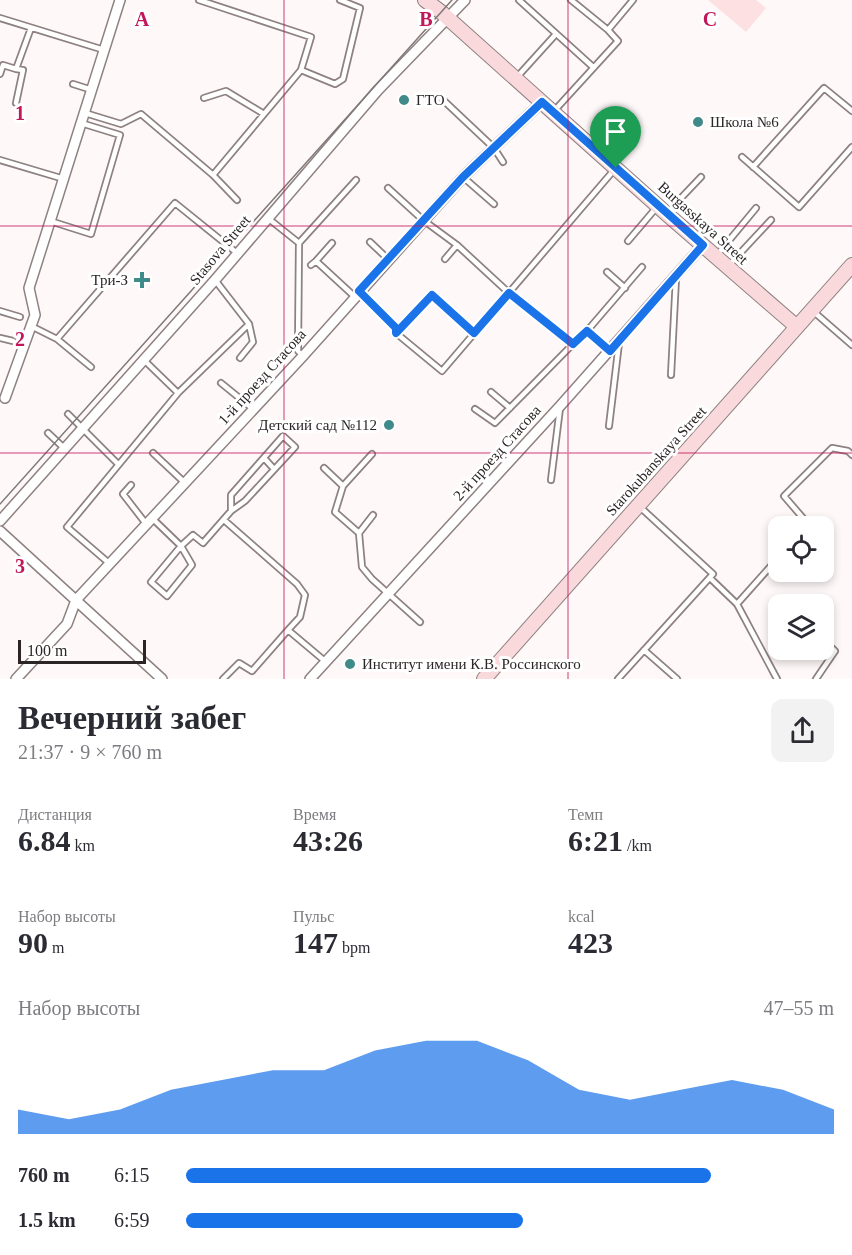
<!DOCTYPE html>
<html lang="ru">
<head>
<meta charset="utf-8">
<style>
  :root { --surface:#fff; --page:#f2f2f3; --text:#2b2b33; --muted:#7c7c81; --accent:#1a73e8 }
  body { margin:0; font-family:"Times New Roman",serif; background:var(--page); color:var(--text); height:100vh; display:flex; flex-direction:column; font-size:22px; white-space:nowrap }
  * { box-sizing:border-box; margin:0 }
  p { font-size:20px; color:var(--muted) }
  .icon { flex:none; width:33px; height:33px; fill:none; stroke:currentColor; stroke-width:2; stroke-linecap:round; stroke-linejoin:round }
  .map { position:relative; height:679px; overflow:hidden }
  .panel { display:flex; flex-direction:column; background:var(--surface); flex:1 }
  .panel>* { flex:none }
  .tools { position:absolute; left:768px; top:516px; display:grid; gap:12px }
  .tools a { display:grid; place-items:center; width:66px; height:66px; border-radius:12px; background:var(--surface); box-shadow:0 3px 9px #0003; font-size:30px }
  .scale { position:absolute; left:18px; bottom:15px; width:128px; box-sizing:border-box; padding-left:6px; border:3px solid #2b2525; border-top:0; font-size:16px; line-height:21px; white-space:nowrap; color:#2b2525; -webkit-text-stroke:4px #fff; paint-order:stroke }
  .pin { position:absolute; display:grid; place-items:center; width:51px; height:51px; color:#fff; margin:-62px -26px; border-radius:50% 50% 50% 0; rotate:-45deg; box-shadow:0 0 6px #0007 }
  .pin .icon { rotate:45deg }
  .round { display:grid; place-items:center; flex:none; width:63px; height:63px; border-radius:12px; background:var(--page) }
  .overview { display:flex; align-items:center; justify-content:space-between; height:102px; padding:0 18px }
  h1 { font-size:33px; font-weight:700; line-height:45px }
  .figures { display:grid; grid-template-columns:repeat(3,1fr); gap:9px; height:102px; padding:6px 18px }
  .figures div { display:grid; align-content:center }
  .figures b { font-size:30px; font-weight:700 }
  .figures small { font-size:16px; font-weight:400 }
  .figures p { font-size:16px }
  .chart { height:168px; padding:12px 18px }
  .chart p { display:flex; justify-content:space-between }
  .chart svg { width:100%; height:108px; margin-top:6px; fill:var(--accent); opacity:.7 }
  ul { padding:0 18px; list-style:none; font-size:20px }
  li { display:grid; grid-template-columns:96px 72px 1fr; align-items:center; height:45px }
  li i { height:15px; border-radius:8px; background:var(--accent) }
  .map>svg:first-child { display:block }
  .green { fill:#fde1e2 }
  .lines { fill:none; stroke-linecap:round; stroke-linejoin:round }
  .lane-casing { stroke:#8e8181; stroke-width:8 }
  .street-casing { stroke:#8e8181; stroke-width:12 }
  .secondary-casing { stroke:#8e8181; stroke-width:16 }
  .lane { stroke:#fff; stroke-width:4.5 }
  .street { stroke:#fff; stroke-width:9 }
  .secondary { stroke:#f9d9db; stroke-width:14 }
  .tram { stroke:#7e7878; stroke-width:1.5 }
  .route-casing { stroke:#fff; stroke-width:12 }
  .route { stroke:#1a73e8; stroke-width:8 }
  .grid { fill:none; stroke:#c2185b; stroke-width:1.5; stroke-opacity:0.55 }
  .poi-dot { fill:#418a8a; stroke:#fff; stroke-width:2 }
  .labels { text-anchor:middle; dominant-baseline:central; stroke-width:6; stroke-linejoin:round; paint-order:stroke }
  .poi-label { font-size:15px; fill:#2b2525; stroke:#fff; text-anchor:start }
  .street-label { font-size:15px; fill:#2b2525; stroke:#fff }
  .grid-label { font-size:20px; text-anchor:middle; font-weight:bold; fill:#c2185b; stroke:#fff; stroke-width:6; stroke-linejoin:round; paint-order:stroke }
</style>
</head>
<body>
<div class="map">
<svg width="852" height="679" viewBox="0 0 852 679">
  <rect width="100%" height="100%" fill="#fef8f8"/>
  <path class="green" d="M 708,0 L 756,0 L 766,8 L 746,32 Z"/>
  <g class="lines">
    <g class="lane-casing">
      <path id="lane" d="M 199,0 L 311,37 L 301,70
        M 519,0 L 593,67
        M 0,18 L 104,50
        M 608,30 L 633,0
        M 0,74 L 3,65 L 16,69
        M 518,76 L 556,34
        M 73,84 L 92,90
        M 204,98 L 226,91 L 264,114
        M 441,98 L 494,148 L 503,162
        M 16,103 L 23,70 L 16,69 L 31,28
        M 555,110 L 618,41 L 608,30 L 571,0
        M 85,113 L 121,124 L 141,114 L 213,175 L 301,70 L 335,84 L 343,79 L 360,8 L 340,0
        M 742,157 L 799,207 L 852,147
        M 0,160 L 64,179
        M 753,167 L 824,88 L 852,111
        M 213,175 L 237,200
        M 463,177 L 494,204
        M 388,188 L 423,220 L 457,245 L 509,293 L 573,344 L 587,331
        M 670,214 L 681,198 L 701,177
        M 269,219 L 299,243 L 298,351 L 303,356
        M 50,221 L 91,234 L 120,135 L 81,123
        M 628,241 L 656,208
        M 370,242 L 388,259
        M 299,243 L 356,180
        M 717,255 L 756,208
        M 445,259 L 457,245
        M 316,261 L 332,243
        M 311,265 L 316,261 L 354,296
        M 729,265 L 771,220
        M 607,272 L 625,288
        M 361,293 L 396,328 L 396,333 L 442,371 L 614,170
        M 0,311 L 20,317
        M 814,312 L 852,345
        M 31,326 L 57,339 L 175,203 L 237,253
        M 396,333 L 432,295 L 474,333
        M 0,338 L 13,341
        M 57,339 L 91,367
        M 610,351 L 587,331 L 642,267
        M 240,358 L 253,342 L 249,324
        M 144,360 L 178,393 L 249,324 L 215,280
        M 671,375 L 676,278
        M 221,383 L 253,409
        M 491,392 L 510,408
        M 475,409 L 495,423 L 573,344
        M 68,414 L 118,464
        M 609,426 L 619,343
        M 48,433 L 65,449
        M 153,453 L 185,483
        M 372,454 L 343,486 L 335,512 L 359,533 L 362,567 L 372,579 L 420,622
        M 264,458 L 274,469
        M 324,468 L 343,486
        M 551,480 L 560,408
        M 131,485 L 123,494 L 147,525
        M 153,519 L 181,546 L 151,582 L 167,596 L 192,565 L 181,546 L 193,535 L 203,543 L 231,511 L 245,501 L 295,447 L 283,436 L 231,495 L 231,511
        M 224,520 L 297,584 L 305,595 L 300,617 L 288,630 L 326,662
        M 807,526 L 809,525 L 784,496 L 832,448 L 848,451 L 852,455
        M 359,533 L 373,515
        M 110,564 L 67,527 L 178,393
        M 710,578 L 737,604 L 777,679
        M 737,604 L 778,558
        M 820,604 L 824,600
        M 644,650 L 677,679
        M 223,679 L 239,663 L 252,671 L 288,630
        M 618,679 L 713,574 L 640,507
        M 816,679 L 835,651 L 824,640"/>
    </g>
    <g class="street-casing">
      <path id="street" d="M 5,398 L 35,315 L 29,288 L 120,0
        M 0,521 L 215,280 L 378,90 L 465,0
        M 0,531 L 162,679
        M 16,679 L 67,624 L 76,600 L 303,356 L 463,177 L 542,102
        M 310,679 L 561,405 L 703,245"/>
    </g>
    <g class="secondary-casing">
      <path id="secondary" d="M 425,0 L 441,12 L 669,216 L 797,327
        M 484,679 L 852,265"/>
    </g>
    <use href="#lane" class="lane"/>
    <use href="#street" class="street"/>
    <use href="#secondary" class="secondary"/>
    <path class="tram" d="M 0,504 L 452,0"/>
  </g>
  <g class="lines">
    <g class="route-casing">
      <path id="route" d="M 542,102 L 703,245 L 610,351 L 587,331 L 573,344 L 509,293 L 474,333 L 432,295 L 396,333 L 396,328 L 359,291 L 463,177 Z"/>
    </g>
    <use href="#route" class="route"/>
  </g>
  <path class="grid" d="M 284,0 L 284,679M 568,0 L 568,679M 0,226 L 852,226M 0,453 L 852,453"/>
  <g class="poi-dot">
    <circle cx="404" cy="100" r="6"/>
    <circle cx="698" cy="122" r="6"/>
    <path d="M139 271h6v6h6v6h-6v6h-6v-6h-6v-6h6z"/>
    <circle cx="389" cy="425" r="6"/>
    <circle cx="350" cy="664" r="6"/>
  </g>
  <g class="labels">
    <g class="poi-label">
      <text x="416" y="100">ГТО</text>
      <text x="710" y="122">Школа №6</text>
      <text x="128" y="280" text-anchor="end">Три-З</text>
      <text x="377" y="425" text-anchor="end">Детский сад №112</text>
      <text x="362" y="664">Институт имени К.В. Россинского</text>
    </g>
    <g class="street-label">
      <text transform="translate(703 223) rotate(42)">Burgasskaya Street</text>
      <text transform="translate(220 250) rotate(-50)">Stasova Street</text>
      <text transform="translate(262 377) rotate(-48)">1-й проезд Стасова</text>
      <text transform="translate(497 453) rotate(-48)">2-й проезд Стасова</text>
      <text transform="translate(656 461) rotate(-48)">Starokubanskaya Street</text>
    </g>
  </g>
  <g class="grid-label">
    <text x="142" y="26">A</text>
    <text x="426" y="26">B</text>
    <text x="710" y="26">C</text>
    <text x="20" y="120">1</text>
    <text x="20" y="346">2</text>
    <text x="20" y="573">3</text>
  </g>
</svg>
<div class="tools">
<a><svg class="icon" aria-label="locate" viewBox="0 0 24 24"><circle cx="12" cy="12" r="6"/><path d="M12 2v4M12 18v4M2 12h4M18 12h4"/></svg></a>
<a><svg class="icon" aria-label="layers" viewBox="0 0 24 24"><path d="M12 4l9 5-9 5-9-5zM3 14l9 5 9-5"/></svg></a>
</div>
<div class="scale">100 m</div>
<div class="pin" style="left:616px;top:168px;background:#1e9e55"><svg class="icon" aria-label="arrive" viewBox="0 0 24 24"><path d="M6 21V4h12l-3 4 3 4H6"/></svg></div>
</div>
<section class="panel">
<div class="overview"><div><h1>Вечерний забег</h1><p>21:37 · 9 × 760 m</p></div><a class="round"><svg class="icon" aria-label="share" viewBox="0 0 24 24"><path d="M12 15V3M7 8l5-5 5 5M5 13v7h14v-7"/></svg></a></div>
<div class="figures">
<div><p>Дистанция</p><b>6.84<small> km</small></b></div>
<div><p>Время</p><b>43:26</b></div>
<div><p>Темп</p><b>6:21<small> /km</small></b></div>
</div>
<div class="figures">
<div><p>Набор высоты</p><b>90<small> m</small></b></div>
<div><p>Пульс</p><b>147<small> bpm</small></b></div>
<div><p>kcal</p><b>423</b></div>
</div>
<div class="chart"><p><span>Набор высоты</span>47–55 m</p>
<svg viewBox="0 0 160 44" preserveAspectRatio="none"><path d="M0 44V34L10 38L20 34L30 26L40 22L50 18L60 18L70 10L80 6L90 6L100 14L110 26L120 30L130 26L140 22L150 26L160 34V44z"/></svg>
</div>
<ul>
<li><b>760 m</b>6:15<i style="width:81%"></i></li>
<li><b>1.5 km</b>6:59<i style="width:52%"></i></li>
</ul>
</section>
</body>
</html>
